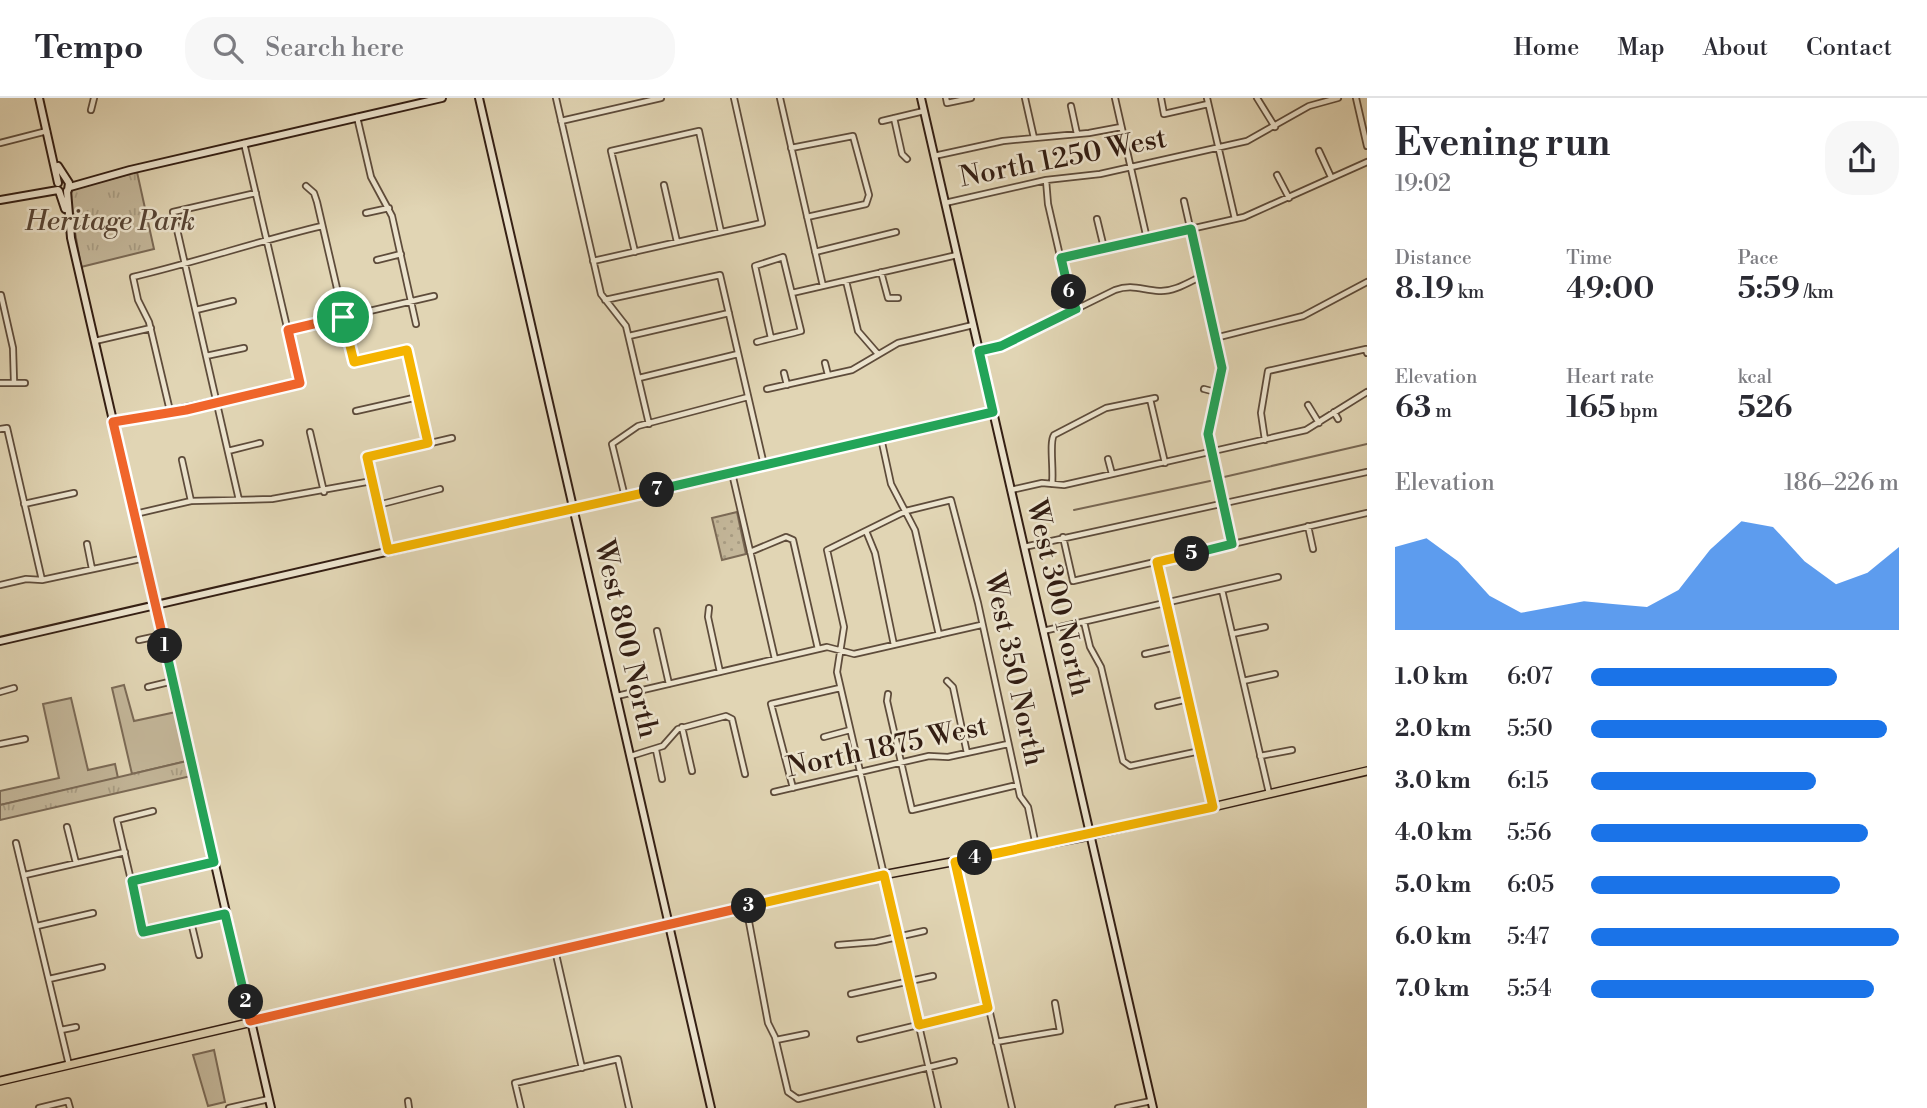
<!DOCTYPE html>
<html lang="en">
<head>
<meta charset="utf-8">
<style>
  :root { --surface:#fff; --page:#f7f7f7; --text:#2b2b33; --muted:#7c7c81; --line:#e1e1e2; --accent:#1a73e8 }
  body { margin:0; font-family:"Libre Bodoni",serif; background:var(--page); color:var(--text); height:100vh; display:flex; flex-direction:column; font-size:26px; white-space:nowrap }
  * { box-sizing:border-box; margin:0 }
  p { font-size:23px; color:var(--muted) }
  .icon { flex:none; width:38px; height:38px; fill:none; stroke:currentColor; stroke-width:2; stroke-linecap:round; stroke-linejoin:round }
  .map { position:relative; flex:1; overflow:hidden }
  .side { display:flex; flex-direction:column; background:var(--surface); width:560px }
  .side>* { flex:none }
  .pin { position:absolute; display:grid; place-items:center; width:60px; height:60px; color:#fff; margin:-30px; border:4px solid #fff; border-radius:50%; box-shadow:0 2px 7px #0007 }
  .km { position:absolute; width:35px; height:35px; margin:-18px; border-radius:50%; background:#222; color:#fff; font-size:19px; line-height:35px; text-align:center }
  .round { display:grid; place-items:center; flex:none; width:74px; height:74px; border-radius:28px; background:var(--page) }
  .headline { display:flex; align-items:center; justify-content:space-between; height:119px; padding:0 28px }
  h1 { font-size:38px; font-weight:600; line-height:52px }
  .stats { display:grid; grid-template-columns:repeat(3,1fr); gap:10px; height:119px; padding:7px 28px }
  .stats div { display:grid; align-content:center }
  .stats b { font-size:30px; font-weight:600 }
  .stats small { font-size:19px; font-weight:400 }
  .stats p { font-size:19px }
  .chart { height:196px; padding:14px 28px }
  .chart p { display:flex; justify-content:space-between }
  .chart svg { width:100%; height:126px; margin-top:7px; fill:var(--accent); opacity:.7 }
  ul { padding:0 28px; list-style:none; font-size:23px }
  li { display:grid; grid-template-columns:112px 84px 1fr; align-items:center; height:52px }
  li i { height:18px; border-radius:9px; background:var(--accent) }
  header { display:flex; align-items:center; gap:42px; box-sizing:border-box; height:98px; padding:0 35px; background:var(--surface); border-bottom:2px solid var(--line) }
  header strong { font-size:33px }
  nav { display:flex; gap:38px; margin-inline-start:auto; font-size:24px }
  .search { width:490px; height:63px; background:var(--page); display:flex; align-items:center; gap:18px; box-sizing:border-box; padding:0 24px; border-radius:28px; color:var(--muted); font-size:26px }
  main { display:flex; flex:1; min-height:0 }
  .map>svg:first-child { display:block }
  .grass { fill:#c3b699; stroke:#7b6a56; stroke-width:2 }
  .park { fill:url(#park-tufts); stroke:#7b6a56; stroke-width:2 }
  .garden { fill:url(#garden-dots); stroke:#7b6a56; stroke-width:2 }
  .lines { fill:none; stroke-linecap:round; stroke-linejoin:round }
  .stream { stroke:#786753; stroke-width:2 }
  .street-casing { stroke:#5e4c3b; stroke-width:8 }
  .secondary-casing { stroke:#331e13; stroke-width:10 }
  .primary-casing { stroke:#331e13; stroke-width:10 }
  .street { stroke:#ece4ce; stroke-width:4.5 }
  .secondary { stroke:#ece4ce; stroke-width:6 }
  .primary { stroke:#e1d5b4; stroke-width:7 }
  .split-1-casing { stroke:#fff; stroke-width:14 }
  .split-2-casing { stroke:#fff; stroke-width:14 }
  .split-3-casing { stroke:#fff; stroke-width:14 }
  .split-4-casing { stroke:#fff; stroke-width:14 }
  .split-5-casing { stroke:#fff; stroke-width:14 }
  .split-6-casing { stroke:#fff; stroke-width:14 }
  .split-7-casing { stroke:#fff; stroke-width:14 }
  .split-8-casing { stroke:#fff; stroke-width:14 }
  .split-1 { stroke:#f0652b; stroke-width:9 }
  .split-2 { stroke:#22a559; stroke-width:9 }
  .split-3 { stroke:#f0652b; stroke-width:9 }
  .split-4 { stroke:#f5b400; stroke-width:9 }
  .split-5 { stroke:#f5b400; stroke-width:9 }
  .split-6 { stroke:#22a559; stroke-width:9 }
  .split-7 { stroke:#22a559; stroke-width:9 }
  .split-8 { stroke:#f5b400; stroke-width:9 }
  .labels { text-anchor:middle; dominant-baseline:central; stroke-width:5; stroke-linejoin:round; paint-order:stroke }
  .street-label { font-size:28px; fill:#331e13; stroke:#ece4ce }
  .park-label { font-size:28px; font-style:italic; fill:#574434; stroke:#ece4ce }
</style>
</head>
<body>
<header>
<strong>Tempo</strong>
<div class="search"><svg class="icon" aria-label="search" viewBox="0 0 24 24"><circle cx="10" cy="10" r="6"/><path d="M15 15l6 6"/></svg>Search here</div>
<nav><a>Home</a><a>Map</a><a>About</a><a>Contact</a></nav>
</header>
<main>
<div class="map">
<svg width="1367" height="1010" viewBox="0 0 1367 1010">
  <defs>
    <pattern id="park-tufts" width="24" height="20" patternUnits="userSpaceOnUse" patternTransform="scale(1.75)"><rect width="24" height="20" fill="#c3b699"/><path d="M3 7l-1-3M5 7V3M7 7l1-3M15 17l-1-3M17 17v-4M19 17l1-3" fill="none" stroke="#a89c83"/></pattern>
    <pattern id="garden-dots" width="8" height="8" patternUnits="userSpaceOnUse" patternTransform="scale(1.75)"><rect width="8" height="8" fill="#c3b699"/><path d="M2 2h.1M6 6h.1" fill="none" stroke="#a89c83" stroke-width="1.8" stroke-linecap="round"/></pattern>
  </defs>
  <rect width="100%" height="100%" fill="#e1d5b4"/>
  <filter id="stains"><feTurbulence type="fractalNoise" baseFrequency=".00286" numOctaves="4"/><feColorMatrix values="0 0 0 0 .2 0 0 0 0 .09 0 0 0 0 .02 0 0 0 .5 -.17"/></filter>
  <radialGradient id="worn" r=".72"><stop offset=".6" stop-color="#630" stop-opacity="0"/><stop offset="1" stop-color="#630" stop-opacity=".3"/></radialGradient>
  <path class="grass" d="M 124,587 L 134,623 L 176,614 L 187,663 L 132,676 L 112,590 Z
    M 71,600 L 88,672 L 115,666 L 118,680 L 0,707 L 0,693 L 59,680 L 43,606 Z
    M 214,952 L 225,1004 L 208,1008 L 193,957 Z"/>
  <path class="park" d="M 137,74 L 154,151 L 81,169 L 69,99 L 73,91 Z
    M 187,663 L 191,678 L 0,722 L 0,707 Z"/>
  <path class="garden" d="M 737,414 L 746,456 L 722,462 L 712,420 Z"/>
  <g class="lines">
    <path class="stream" d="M 1224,379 L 1367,346
      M 1074,412 L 1210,383"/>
    <g class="street-casing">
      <path id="street" d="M 556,0 L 601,196 L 626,228 L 649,326
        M 780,0 L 823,188
        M 946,0 L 947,5 L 971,0
        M 1025,0 L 1034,40
        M 1115,0 L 1147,141
        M 1161,0 L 1164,16 L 1208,6
        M 1207,0 L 1235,121
        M 1257,0 L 1275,29
        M 1356,0 L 1367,48
        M 1071,8 L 1077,36
        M 91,12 L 94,0
        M 357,19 L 371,79 L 392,118 L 416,226
        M 894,20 L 902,56 L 907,61
        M 561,23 L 661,0
        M 882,23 L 924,13
        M 0,45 L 47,33
        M 791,50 L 853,38 L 869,97 L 866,106 L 807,119
        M 1319,53 L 1331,79
        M 934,58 L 1003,43 L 1089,35 L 1121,29
        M 1277,77 L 1289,100
        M 1046,82 L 1048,106 L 1069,197 L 1076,210
        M 664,87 L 677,144
        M 306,88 L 314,95 L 317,104 L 354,264 L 407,252 L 428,345
        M 1184,103 L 1222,270 L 1208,336 L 1232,446
        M 945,105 L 1046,82 L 1100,76 L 1247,43 L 1309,8 L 1338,0
        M 366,115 L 389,110
        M 1097,121 L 1104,150
        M 635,154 L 611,53 L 699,33 L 721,134
        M 815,154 L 896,134
        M 1061,160 L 1244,119 L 1367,64
        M 377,162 L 401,156
        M 593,163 L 762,125 L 734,0
        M 881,174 L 888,200 L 898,200
        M 846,183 L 858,233 L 878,256
        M 792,195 L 957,157
        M 1,197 L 13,250 L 14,284
        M 605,202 L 720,177 L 764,367
        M 196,212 L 233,203
        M 288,232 L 434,198
        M 629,238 L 729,215
        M 1215,240 L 1303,218 L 1367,184
        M 95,243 L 151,230
        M 757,244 C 771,240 786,237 801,233 L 783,159 L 755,168 L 771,240
        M 979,253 L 1001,248 L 1115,192 C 1132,186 1142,192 1159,193 C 1174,194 1189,184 1202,178
        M 206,258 L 244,250
        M 825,265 L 828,277
        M 784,275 L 787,287
        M 639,280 L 738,256
        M 0,285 L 25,285
        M 767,291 L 852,272 L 898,245 L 973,227
        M 1204,291 L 1219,295
        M 1150,301 L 1165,365
        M 1308,307 L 1319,325
        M 170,313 L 149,224 L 138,202 L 133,179 C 197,164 258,143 322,128
        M 356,313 L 418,299
        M 1334,314 L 1338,321
        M 114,324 L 300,285 L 244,45
        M 0,331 L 7,330 L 42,482
        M 310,334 L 324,394
        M 881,340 L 891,386 L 915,432 L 939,537
        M 1265,342 L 1261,315 L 1268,273 L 1366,251 L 1367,255
        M 228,353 L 260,345
        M 1108,361 L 1112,376
        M 182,362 L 191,403
        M 732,375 L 775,561
        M 1052,386 C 1054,373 1049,344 1054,337 L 1106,310 L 1155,300
        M 1011,392 L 1042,385 L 1064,387 L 1306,332 L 1367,294
        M 625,399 L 612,346 L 638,328 L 748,299
        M 239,402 L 173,114 L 256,95
        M 24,406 L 74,395
        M 378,407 L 440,391
        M 135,416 L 191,403 L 272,401 L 372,383
        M 1308,428 L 1313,451
        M 866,433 L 875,455 L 894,547
        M 1063,439 L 1073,483 L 1367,415
        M 87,446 L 92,471
        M 1024,449 L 1367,374
        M 388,452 L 367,360 L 452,340
        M 750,454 L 786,439 L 793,442 L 818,551
        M 1157,464 L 1213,709
        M 0,487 L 26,481 L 42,482 L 145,460
        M 1222,492 L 1269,695
        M 709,510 L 708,519 L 720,574
        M 1084,524 L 1090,549 L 1101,569 L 1123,663 L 1130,668 L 1200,653
        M 657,533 L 669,586
        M 1043,533 L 1278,479
        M 1232,536 L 1265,529
        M 139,542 L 162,537
        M 1145,556 L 1176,549
        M 947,583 L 953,589 L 967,655
        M 1243,583 L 1275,576
        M 148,589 L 173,583
        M 0,594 L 14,590
        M 888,596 L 887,603 L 912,712 L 1017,687
        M 617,598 L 827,549 L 854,556 L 981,527
        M 1158,608 L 1188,601
        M 682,629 L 692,673
        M 824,639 L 850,632
        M 0,646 L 25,641
        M 656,652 L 662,681
        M 631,658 L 663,648 L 678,631 L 726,618 L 732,621 L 745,676
        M 1260,658 L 1292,652
        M 793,690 L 771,606 L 840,590
        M 774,694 L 929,658 L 948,659 L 1008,646
        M 153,713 L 117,722 L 143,834 L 225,816
        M 67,729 L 76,765
        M 16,745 L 69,967
        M 955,764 L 1012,1010
        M 25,777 L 125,754
        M 132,783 L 214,764
        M 746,808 L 768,925 L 775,939 L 788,994 L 798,1001 L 954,963
        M 191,824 L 199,857
        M 37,828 L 93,815
        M 838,847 L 875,844 L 924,833
        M 555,852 L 582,970
        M 49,881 L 102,869
        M 851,896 L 933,878
        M 61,932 L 76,929
        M 860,941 L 988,910
        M 776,942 L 806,936
        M 996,944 L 1060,933 L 1055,905
        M 408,1003 L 409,1010
        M 39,1010 L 68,1003 L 70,1010
        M 229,1010 L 269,1001
        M 521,1010 L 515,985 L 618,961 L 629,1010
        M 938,1010 L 837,574 L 844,529 L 827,452 L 906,413 L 951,402 L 978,505 L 1020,698 L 1028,709 L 1036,748
        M 1118,1010 L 1151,1003"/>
    </g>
    <g class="secondary-casing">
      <path id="secondary" d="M 39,0 L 58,85
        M 479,0 L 711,1010
        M 921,0 L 1153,1010
        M 58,68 L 69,85 L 68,92
        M 70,89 L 130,72 L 442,0
        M 59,93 L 65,111
        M 67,93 L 71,140 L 271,1010
        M 0,102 L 58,92
        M 0,543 L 993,314"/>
    </g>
    <g class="primary-casing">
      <path id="primary" d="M 0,983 L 872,779 L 1084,739 L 1367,673"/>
    </g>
    <use href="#street" class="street"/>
    <use href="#secondary" class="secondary"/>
    <use href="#primary" class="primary"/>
  </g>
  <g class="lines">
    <g class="split-1-casing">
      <path id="split-1" d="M 165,548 L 113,324 L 186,312 L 300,285 L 288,232 L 343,219"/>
    </g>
    <g class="split-2-casing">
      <path id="split-2" d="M 165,548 L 214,764 L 132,783 L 142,831 L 143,834 L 225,816 L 246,904"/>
    </g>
    <g class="split-3-casing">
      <path id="split-3" d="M 246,904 L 250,923 L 749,808"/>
    </g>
    <g class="split-4-casing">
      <path id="split-4" d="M 749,808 L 884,777 L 919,927 L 988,910 L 955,764 L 975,760"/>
    </g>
    <g class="split-5-casing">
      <path id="split-5" d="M 975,760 L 1213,709 L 1157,464 L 1192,456"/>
    </g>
    <g class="split-6-casing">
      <path id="split-6" d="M 1069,194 L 1061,160 L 1191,131 L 1222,270 L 1208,336 L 1232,446 L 1192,456"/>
    </g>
    <g class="split-7-casing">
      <path id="split-7" d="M 657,392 L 993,314 L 979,253 L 1001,248 L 1076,211 L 1069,194"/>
    </g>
    <g class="split-8-casing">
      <path id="split-8" d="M 343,219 L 354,264 L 407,252 L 428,345 L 367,359 L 388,452 L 657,392"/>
    </g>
    <use href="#split-1" class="split-1"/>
    <use href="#split-2" class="split-2"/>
    <use href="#split-3" class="split-3"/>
    <use href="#split-4" class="split-4"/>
    <use href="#split-5" class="split-5"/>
    <use href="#split-6" class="split-6"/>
    <use href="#split-7" class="split-7"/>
    <use href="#split-8" class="split-8"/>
  </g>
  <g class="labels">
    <g class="street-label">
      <text transform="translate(1063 60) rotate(-11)">North 1250 West</text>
      <text transform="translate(1058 500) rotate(77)">West 300 North</text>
      <text transform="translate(626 541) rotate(77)">West 800 North</text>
      <text transform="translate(1014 571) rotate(78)">West 350 North</text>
      <text transform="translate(887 649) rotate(-12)">North 1875 West</text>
    </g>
    <g class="park-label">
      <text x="110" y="123">Heritage Park</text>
    </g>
  </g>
  <rect width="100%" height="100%" filter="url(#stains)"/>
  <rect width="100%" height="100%" fill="url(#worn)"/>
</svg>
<div class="pin" style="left:343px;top:219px;background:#1e9e55"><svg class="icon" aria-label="arrive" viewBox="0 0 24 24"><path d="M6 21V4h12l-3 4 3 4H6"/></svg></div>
<b class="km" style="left:165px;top:548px">1</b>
<b class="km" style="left:246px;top:904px">2</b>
<b class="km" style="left:749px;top:808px">3</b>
<b class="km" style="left:975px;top:760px">4</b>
<b class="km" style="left:1192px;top:456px">5</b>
<b class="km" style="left:1069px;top:194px">6</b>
<b class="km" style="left:657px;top:392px">7</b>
</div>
<section class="side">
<div class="headline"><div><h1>Evening run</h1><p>19:02</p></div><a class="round"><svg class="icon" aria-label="share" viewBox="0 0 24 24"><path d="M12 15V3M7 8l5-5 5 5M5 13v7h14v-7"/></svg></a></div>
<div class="stats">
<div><p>Distance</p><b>8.19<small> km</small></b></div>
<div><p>Time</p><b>49:00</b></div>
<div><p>Pace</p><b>5:59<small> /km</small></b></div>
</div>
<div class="stats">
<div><p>Elevation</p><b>63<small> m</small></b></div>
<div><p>Heart rate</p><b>165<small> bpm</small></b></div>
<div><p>kcal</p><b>526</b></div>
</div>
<div class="chart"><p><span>Elevation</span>186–226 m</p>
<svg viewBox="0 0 160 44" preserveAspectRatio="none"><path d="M0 44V15L10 12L20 20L30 32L40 38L50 36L60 34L70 35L80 36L90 30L100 16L110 6L120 8L130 20L140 28L150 24L160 15V44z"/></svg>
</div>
<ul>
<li><b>1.0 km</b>6:07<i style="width:80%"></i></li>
<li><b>2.0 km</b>5:50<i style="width:96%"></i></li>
<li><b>3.0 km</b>6:15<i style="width:73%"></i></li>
<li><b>4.0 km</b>5:56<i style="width:90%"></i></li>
<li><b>5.0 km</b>6:05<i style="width:81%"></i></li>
<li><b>6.0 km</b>5:47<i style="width:100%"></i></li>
<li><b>7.0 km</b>5:54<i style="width:92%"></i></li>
</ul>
</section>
</main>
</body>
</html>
